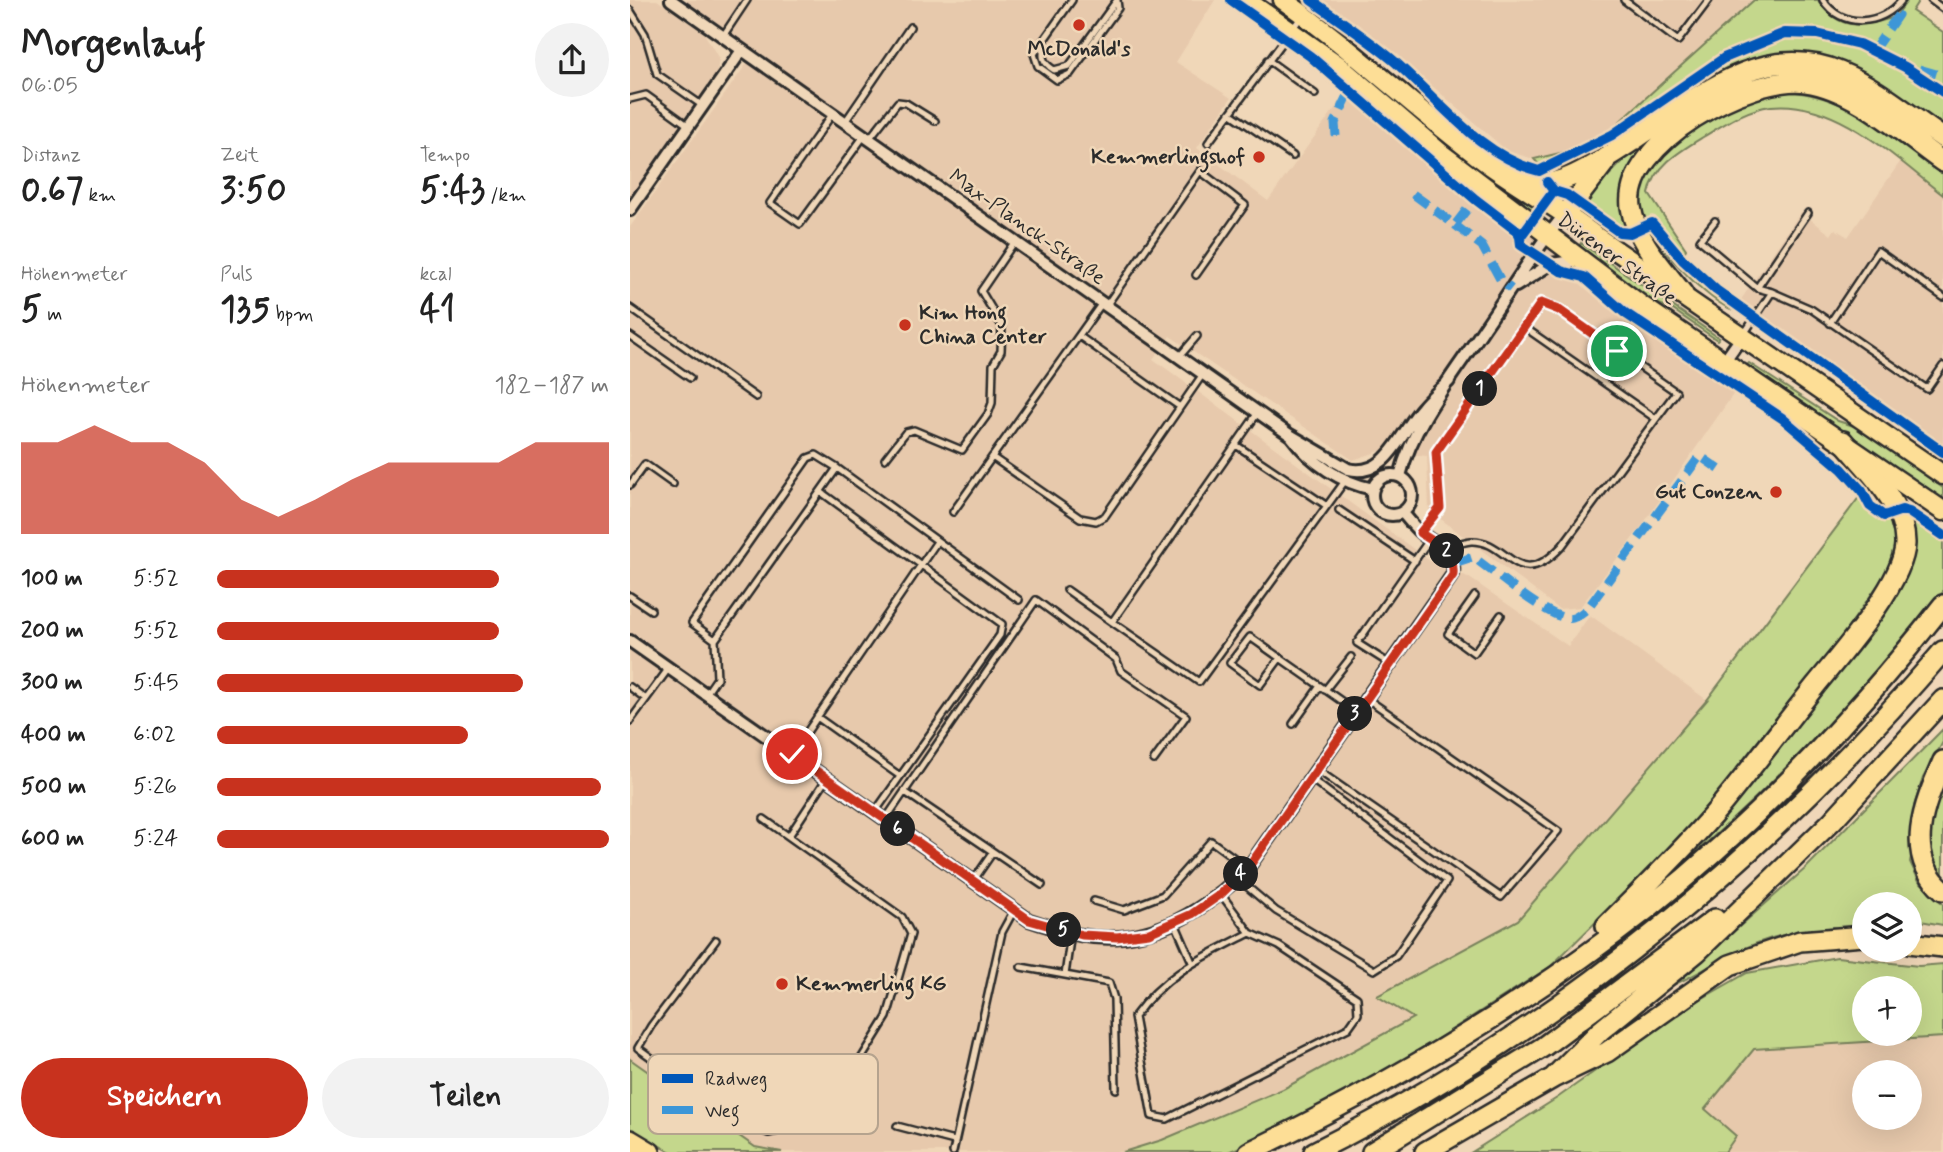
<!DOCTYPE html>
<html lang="de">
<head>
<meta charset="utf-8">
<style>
  :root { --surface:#fff; --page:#f2f2f2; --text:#222; --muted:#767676; --accent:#c8321e }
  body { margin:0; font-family:Mynerve,sans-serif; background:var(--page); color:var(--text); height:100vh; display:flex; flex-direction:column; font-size:26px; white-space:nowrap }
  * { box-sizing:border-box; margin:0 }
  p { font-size:23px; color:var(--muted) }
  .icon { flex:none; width:38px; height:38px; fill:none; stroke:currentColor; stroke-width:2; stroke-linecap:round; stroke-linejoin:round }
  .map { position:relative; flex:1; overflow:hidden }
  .sheet { display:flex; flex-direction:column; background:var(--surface); width:630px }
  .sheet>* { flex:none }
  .fabs { position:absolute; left:1222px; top:892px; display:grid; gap:14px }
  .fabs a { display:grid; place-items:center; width:70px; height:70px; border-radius:50%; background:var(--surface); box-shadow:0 7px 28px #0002; font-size:35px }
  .pin { position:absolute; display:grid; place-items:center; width:60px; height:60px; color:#fff; margin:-30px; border:4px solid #fff; border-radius:50%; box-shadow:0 2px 7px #0007 }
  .km { position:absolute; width:35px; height:35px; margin:-18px; border-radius:50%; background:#222; color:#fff; font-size:19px; line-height:35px; text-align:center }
  .round { display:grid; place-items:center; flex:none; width:74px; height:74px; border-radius:37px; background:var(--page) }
  .headline { display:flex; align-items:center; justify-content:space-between; height:119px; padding:0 21px }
  h1 { font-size:38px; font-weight:700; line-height:52px }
  .figures { display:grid; grid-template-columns:repeat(3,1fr); gap:10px; height:119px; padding:7px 21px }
  .figures div { display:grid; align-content:center }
  .figures b { font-size:35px; font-weight:700 }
  .figures small { font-size:19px; font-weight:400 }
  .figures p { font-size:19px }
  .chart { height:196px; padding:14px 21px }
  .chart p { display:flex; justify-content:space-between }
  .chart svg { width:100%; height:126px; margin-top:7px; fill:var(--accent); opacity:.7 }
  .button { display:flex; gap:14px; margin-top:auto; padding:14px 21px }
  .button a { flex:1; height:80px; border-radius:42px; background:var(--accent); color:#fff; font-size:28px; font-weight:700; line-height:80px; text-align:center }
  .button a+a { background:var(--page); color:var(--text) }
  ul { padding:0 21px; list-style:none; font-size:23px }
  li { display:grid; grid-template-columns:112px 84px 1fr; align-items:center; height:52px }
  li i { height:18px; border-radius:9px; background:var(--accent) }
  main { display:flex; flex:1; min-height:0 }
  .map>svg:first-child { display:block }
  .built { fill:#e7c9ac; fill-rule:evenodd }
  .green { fill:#c4d78c; stroke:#78815c; stroke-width:2; fill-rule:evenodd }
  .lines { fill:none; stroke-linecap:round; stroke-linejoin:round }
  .lane-casing { stroke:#2b2b2b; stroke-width:10 }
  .street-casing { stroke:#2b2b2b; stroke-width:16 }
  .primary-casing { stroke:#2b2b2b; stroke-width:23 }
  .highway-casing { stroke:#2b2b2b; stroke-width:24 }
  .lane { stroke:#f0d7b8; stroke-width:5 }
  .street { stroke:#f0d7b8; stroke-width:10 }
  .primary { stroke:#fdde96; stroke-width:18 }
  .highway { stroke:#fdde96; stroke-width:19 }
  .quiet { stroke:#3c96d7; stroke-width:9; stroke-dasharray:18 9; stroke-linecap:butt }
  .cycleway-casing { stroke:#f0d7b8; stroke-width:15 }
  .cycleway { stroke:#0057b8; stroke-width:10 }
  .route-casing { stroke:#fff; stroke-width:14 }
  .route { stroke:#c8321e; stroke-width:9 }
  .poi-dot { fill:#c8321e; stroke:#f0d7b8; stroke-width:2.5 }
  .labels { text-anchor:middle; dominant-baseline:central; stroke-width:5; stroke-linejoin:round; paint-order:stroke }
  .poi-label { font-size:21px; font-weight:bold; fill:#2b2b2b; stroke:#f0d7b8; text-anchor:end }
  .street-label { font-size:21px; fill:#2b2b2b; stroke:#f0d7b8 }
  .key { fill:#f0d7b8; stroke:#b5a38e; stroke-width:2 }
  .key-label { font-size:19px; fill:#2b2b2b }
</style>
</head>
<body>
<main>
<section class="sheet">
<div class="headline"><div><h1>Morgenlauf</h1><p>06:05</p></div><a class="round"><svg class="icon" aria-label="share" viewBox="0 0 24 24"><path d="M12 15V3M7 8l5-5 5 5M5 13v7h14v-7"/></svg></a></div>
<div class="figures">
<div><p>Distanz</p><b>0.67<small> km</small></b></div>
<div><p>Zeit</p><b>3:50</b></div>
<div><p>Tempo</p><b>5:43<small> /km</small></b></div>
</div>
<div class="figures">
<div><p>Höhenmeter</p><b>5<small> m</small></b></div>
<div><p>Puls</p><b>135<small> bpm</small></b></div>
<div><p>kcal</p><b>41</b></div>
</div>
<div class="chart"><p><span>Höhenmeter</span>182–187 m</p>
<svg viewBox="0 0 160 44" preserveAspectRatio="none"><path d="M0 44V12L10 12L20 6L30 12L40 12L50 19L60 32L70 38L80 32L90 25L100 19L110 19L120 19L130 19L140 12L150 12L160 12V44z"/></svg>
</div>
<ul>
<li><b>100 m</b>5:52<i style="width:72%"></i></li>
<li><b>200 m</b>5:52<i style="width:72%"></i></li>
<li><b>300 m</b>5:45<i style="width:78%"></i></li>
<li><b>400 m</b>6:02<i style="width:64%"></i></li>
<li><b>500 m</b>5:26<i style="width:98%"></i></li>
<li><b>600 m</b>5:24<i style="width:100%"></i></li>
</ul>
<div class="button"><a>Speichern</a><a>Teilen</a></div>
</section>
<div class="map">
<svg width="1313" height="1152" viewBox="0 0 1313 1152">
  <rect width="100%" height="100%" fill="#f0d7b8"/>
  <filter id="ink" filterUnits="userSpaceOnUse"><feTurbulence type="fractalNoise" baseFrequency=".0143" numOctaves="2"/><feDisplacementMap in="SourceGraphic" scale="14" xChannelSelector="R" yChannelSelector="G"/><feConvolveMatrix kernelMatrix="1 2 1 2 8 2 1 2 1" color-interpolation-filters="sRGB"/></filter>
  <g filter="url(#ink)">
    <path class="built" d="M 0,0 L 27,0 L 74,33 L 89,59 L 86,77 L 0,198 Z
      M 54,0 L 585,0 L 546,62 L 601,98 L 567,148 L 638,201 L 716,93 L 1104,393 L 1011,527 L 950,607 L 929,609 L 799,510 L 797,456 L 750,451 L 723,460 L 540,336 L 523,359 L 800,561 L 838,577 L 938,646 L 960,615 L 1077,700 L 888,920 L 748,996 L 784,1017 L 653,1089 L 532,1140 L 493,1152 L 152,1152 L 125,1147 L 0,1059 L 0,227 L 125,52 Z
      M 691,0 L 1124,0 L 978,132 L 947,149 L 904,159 L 877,151 L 769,57 Z
      M 1270,162 L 1313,195 L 1313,445 L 1110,301 L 1171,212 L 1201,235 L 1205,229 L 1218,237 Z
      M 1313,1037 L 1313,1152 L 1095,1152 L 1106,1136 L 1074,1109 L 1124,1049 ZM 1234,1073 L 1279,1073 L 1279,1118 L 1234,1118 Z"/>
    <path class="green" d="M 1124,0 L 1188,0 C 1209,32 1232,27 1265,17 L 1278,0 L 1289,0 L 1282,11 L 1313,32 L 1313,128 L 1216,64 L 1149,54 L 1102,68 L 931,173 L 918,175 L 904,159 L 947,149 L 978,132 Z
      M 718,62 L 739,73 L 910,204 L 904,214 L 819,149 Z
      M 1163,74 L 1313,147 L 1313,152 L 1163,77 L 1015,148 C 992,179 996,192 1002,228 L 987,228 L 953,202 L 998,156 L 1036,128 Z
      M 1144,92 C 1211,87 1261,136 1313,172 L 1313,195 C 1265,158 1206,99 1141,106 C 1116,109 1093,125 1073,137 C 1050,151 1024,166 1019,194 L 1056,249 L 1054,253 L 1090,287 L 1122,309 L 1119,311 L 1057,263 L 1029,225 L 1022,221 L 1015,223 C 988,156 1095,109 1144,92 Z
      M 1023,229 L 1062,274 L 1110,312 C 1081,307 1036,254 1019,230 Z
      M 951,243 L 1089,338 L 1087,340 L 1043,310 L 1013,297 L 949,246 Z
      M 1119,363 L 1208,421 L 1227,427 L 1313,488 L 1313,499 L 1117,365 Z
      M 1230,496 L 1243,516 L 1261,521 L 1265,543 L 1257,572 L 1194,662 L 1116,761 L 1031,858 L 921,966 L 723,1093 L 634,1137 L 598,1152 L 493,1152 L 532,1140 L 653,1089 L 783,1018 L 747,996 L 888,920 L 1077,700 Z
      M 1277,515 L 1313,537 L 1313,592 C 1229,695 1139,792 1037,877 L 1242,625 Z
      M 1313,729 L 1313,742 L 1293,778 L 1284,806 L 1284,844 L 1280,862 L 1289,881 L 1313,904 L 1313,925 L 1279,919 L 1279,905 L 1234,905 L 1232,927 C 1187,926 1141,933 1101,955 C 1081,965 1064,976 1043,985 L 1176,868 Z
      M 1313,772 L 1313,875 C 1289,840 1302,809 1313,772 Z
      M 1207,957 L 1289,966 L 1313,964 L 1313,1037 L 1124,1049 L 1075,1109 L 1106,1136 L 1095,1152 L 842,1152 L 927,1098 L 1050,1011 L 1117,973 ZM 1234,989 L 1279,989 L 1279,1034 L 1234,1034 Z
      M 0,1059 L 125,1147 L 152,1152 L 41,1152 L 0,1130 Z"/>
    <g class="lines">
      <g class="lane-casing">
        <path id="lane" d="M 442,0 L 404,54 L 408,66 L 427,80 L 440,74 L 488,8 L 487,0
          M 994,0 L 1048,41 L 1079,0
          M 1193,0 C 1211,29 1252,26 1272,0
          M 1301,0 L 1313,9
          M 0,10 L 15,34 L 27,74 L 73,106
          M 93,36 L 117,0
          M 415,40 C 412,55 410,61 424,70 L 439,66 L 487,0
          M 638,60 L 685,94
          M 0,99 L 16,95 L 59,126
          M 203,113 L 140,203 L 170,224 L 234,136
          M 600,113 L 663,156
          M 215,122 L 280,27
          M 239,139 L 268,102 L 276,103 L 305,121
          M 578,143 L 672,16
          M 1085,221 L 1070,240 L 1127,288 L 1142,292
          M 1127,288 L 1178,213
          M 476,306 L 570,171 L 615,205 L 566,275
          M 0,308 L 126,397
          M 1200,323 L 1248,251 L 1313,297
          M 1114,334 L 1142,292 L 1181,309 L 1297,389 L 1313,366
          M 0,336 L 60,378
          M 449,336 L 550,407
          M 549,357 L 567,336
          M 629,411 L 482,622 L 569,682 L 715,481
          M 606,445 L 697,506
          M 362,457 L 450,518 L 466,521 L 475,516 L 573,374
          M 255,459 L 276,432 L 284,430 L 332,450 L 358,414 L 362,403 L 363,365 L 371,351 L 372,326 L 351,291 L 385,241
          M 0,485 L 15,464 L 43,484
          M 191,492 L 372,624 L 370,635 L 245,812
          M 709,510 L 785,561
          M 323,512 L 472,303
          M 791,533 L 810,507 L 806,452 L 894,327 L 1026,419 L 1046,392 L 928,310 L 911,303 L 894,327
          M 814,548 C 822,546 832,542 841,541 C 879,539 886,595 932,546 L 1026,419
          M 437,590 L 482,622
          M 0,596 L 21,610
          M 845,596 L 818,634 L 844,653 L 871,615
          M 85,640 L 62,623 L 178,458 L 186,455 L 207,468
          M 650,658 L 630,685 L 600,663 L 620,637 L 727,712
          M 760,664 L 727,643 L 799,540
          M 0,687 L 16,699
          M 695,690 L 721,657
          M 76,694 L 87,678 L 85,640 L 207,468 L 389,600
          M 187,717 L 270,776
          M 0,721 L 39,668
          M 663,724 L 690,686
          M 162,754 L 306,543
          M 686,769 L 871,897 L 928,831 L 736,698
          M 275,792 L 412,885
          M 255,820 L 406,600 L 486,659 L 491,671 L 556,716 L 524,760
          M 159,836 L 197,778
          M 607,878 L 646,911 L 744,970 L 766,956 L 817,881 L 681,779
          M 343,881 L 363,852
          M 591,894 L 620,933 C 573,957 535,974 504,1017 L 522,1116 L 537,1119 L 718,1028 L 728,1014 L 727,998 L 649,946 L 620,933
          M 464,901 L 494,910 L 533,895 L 581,841 L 618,868
          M 545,923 L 562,962
          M 86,940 L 21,1026 L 8,1048 L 107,1120 L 138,1133 L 192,1122 L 257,1017 L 281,934 L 272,917 L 134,819
          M 391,967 L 479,983 L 484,999 L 486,1089
          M 435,975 L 441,933
          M 267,1126 L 324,1141
          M 323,1152 L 372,932 L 384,910"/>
      </g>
      <g class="street-casing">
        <path id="street" d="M 41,0 L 660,435 L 718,469 C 757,479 771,431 792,408 C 800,398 810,390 819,381
          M 0,210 L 112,50
          M 886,286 L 921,264 L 950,260
          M 1093,363 L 1113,335
          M 662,437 C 681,463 712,483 743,489
          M742 495a20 20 0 1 1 40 0a20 20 0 1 1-40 0Z
          M 770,476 C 783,423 825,373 855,327 C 882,288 905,249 936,213
          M 0,641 L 399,920 C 416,925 433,932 450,935 C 517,948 573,913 618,868 L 823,574 C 826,550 807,547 791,533 C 784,527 778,519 772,512"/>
      </g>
      <g class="primary-casing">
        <path id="primary" d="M 616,0 L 708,65 L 813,155 L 1012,306 L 1313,511
          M 653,0 C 723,49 782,106 849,157 C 887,186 930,208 968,238 L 1313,475"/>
      </g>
      <g class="highway-casing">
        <path id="highway" d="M 877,175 C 890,178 905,184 919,183 C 936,181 952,171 967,163 C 1041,124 1117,33 1210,72 C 1247,87 1280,116 1313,138
          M 936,213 L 975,162
          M 1053,294 C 1033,268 1006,241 1001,207 C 993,143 1120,74 1176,82 C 1226,89 1273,134 1313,162
          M 1313,761 C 1295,803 1272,854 1313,890
          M 976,926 C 1012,890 1049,854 1083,815 C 1118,773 1151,729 1185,686 C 1210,655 1274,583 1275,544 C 1276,504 1236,469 1213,441
          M 1279,943 L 1313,947
          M 923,1078 L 970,1031 L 1067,952 L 1202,821 L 1313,700
          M 0,1140 L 20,1152
          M 619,1152 C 758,1085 895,1005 1017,909 C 1127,821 1226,716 1313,605
          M 684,1152 C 928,1030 1136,857 1313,651
          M 742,1152 L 913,1047 L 1085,919
          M 795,1152 L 923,1078 L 977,1052 L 1100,965 L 1170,941 L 1234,936"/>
      </g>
      <use href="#lane" class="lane"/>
      <use href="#street" class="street"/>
      <use href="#primary" class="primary"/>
      <use href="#highway" class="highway"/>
      <path class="quiet" d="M 1243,51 L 1268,15 L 1263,11
        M 1289,69 L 1313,76
        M 706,136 L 705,123 L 720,91
        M 783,194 L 825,225 L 845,199
        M 825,225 L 852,246 L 871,281 L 881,289
        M 824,563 L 843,557 C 861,569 923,624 943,618 C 947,617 953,612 957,609 L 1070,456 L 1093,472"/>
      <g class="cycleway-casing">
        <path id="cycleway" d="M 601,0 L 680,56 L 845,199 L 887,231 L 890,237
          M 681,0 C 709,20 738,39 764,61 C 808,99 850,156 909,171 L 982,135 L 1094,58 L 1155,33 L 1187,34 L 1229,44 L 1275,67 L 1313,92
          M 917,182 L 924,191 L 937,195 L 989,232 L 1000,233 L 1022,223 L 1053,260 L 1086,290 L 1313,452
          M 924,191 L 890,237 L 891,245 L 931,271 L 954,277 L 995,313 L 1152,418 L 1212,469 L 1232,491 L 1240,506 L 1254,516 L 1272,510 L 1279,512 L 1313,535"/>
      </g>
      <use href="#cycleway" class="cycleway"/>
    </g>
  </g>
  <g class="lines" filter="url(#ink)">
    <g class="route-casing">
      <path id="route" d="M 162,754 L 399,920 L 452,935 L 487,937 L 519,933 L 562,914 L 591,894 L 618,868 L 823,575 C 825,551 807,544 790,533 L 810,508 L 806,452 L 911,303 L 929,310 L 987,351"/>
    </g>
    <use href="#route" class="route"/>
  </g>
  <g class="poi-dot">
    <circle cx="449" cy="25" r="7"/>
    <circle cx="629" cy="157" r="7"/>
    <circle cx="275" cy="325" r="7"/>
    <circle cx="1146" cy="492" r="7"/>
    <circle cx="152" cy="984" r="7"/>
  </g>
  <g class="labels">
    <g class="poi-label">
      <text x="449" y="49" text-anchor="middle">McDonald's</text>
      <text x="615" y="157">Kemmerlingshof</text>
      <text x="289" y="313" text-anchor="start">Kim Hong<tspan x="289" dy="24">China Center</tspan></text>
      <text x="1132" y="492">Gut Conzen</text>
      <text x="166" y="984" text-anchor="start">Kemmerling KG</text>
    </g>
    <g class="street-label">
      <text transform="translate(397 227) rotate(35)">Max-Planck-Straße</text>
      <text transform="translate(987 259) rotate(36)">Dürener Straße</text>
    </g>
  </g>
  <rect x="18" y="1054" width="230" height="80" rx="10" class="key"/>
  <rect x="32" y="1074" width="31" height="9" fill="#0057b8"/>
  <rect x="32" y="1106" width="31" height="8" fill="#3c96d7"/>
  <g class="key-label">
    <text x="75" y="1085">Radweg</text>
    <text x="75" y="1117">Weg</text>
  </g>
</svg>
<div class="fabs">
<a><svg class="icon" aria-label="layers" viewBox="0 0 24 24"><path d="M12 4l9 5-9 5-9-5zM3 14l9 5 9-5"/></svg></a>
<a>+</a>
<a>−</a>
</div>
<div class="pin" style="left:987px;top:351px;background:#1e9e55"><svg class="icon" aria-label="arrive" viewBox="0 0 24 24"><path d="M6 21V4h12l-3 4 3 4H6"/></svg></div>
<div class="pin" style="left:162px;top:754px;background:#d93025"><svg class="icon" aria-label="check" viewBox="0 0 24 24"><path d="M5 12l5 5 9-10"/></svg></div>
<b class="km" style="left:850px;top:389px">1</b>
<b class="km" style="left:817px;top:551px">2</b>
<b class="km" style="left:725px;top:714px">3</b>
<b class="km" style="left:611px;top:874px">4</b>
<b class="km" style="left:434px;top:930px">5</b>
<b class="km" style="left:268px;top:829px">6</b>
</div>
</main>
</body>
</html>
